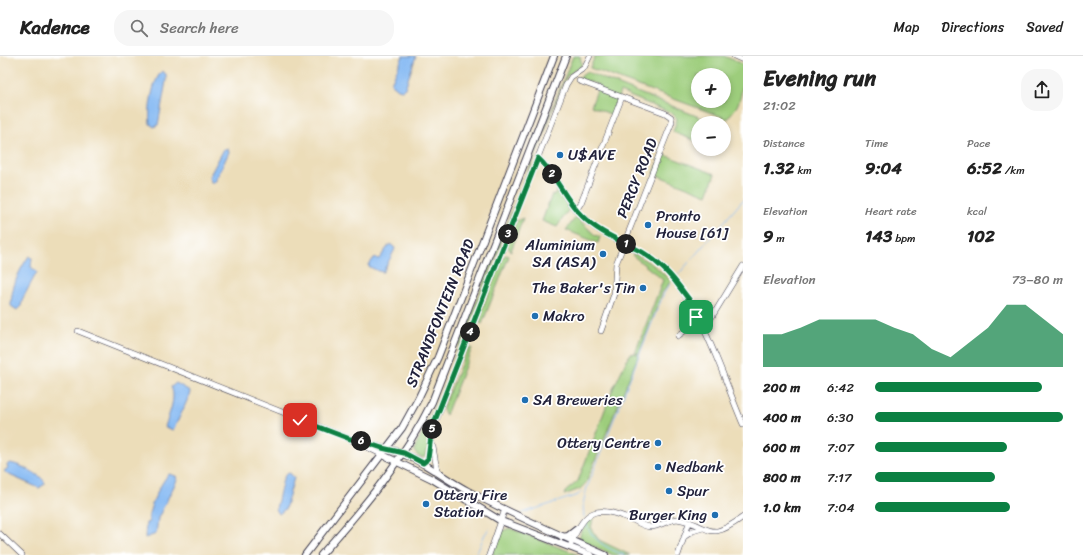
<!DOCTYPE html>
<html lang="en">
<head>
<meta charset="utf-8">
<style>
  :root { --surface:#fff; --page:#f6f6f6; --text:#222; --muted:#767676; --line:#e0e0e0; --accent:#0b8043 }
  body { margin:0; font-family:Sriracha,sans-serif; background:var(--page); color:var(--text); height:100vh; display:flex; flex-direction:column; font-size:15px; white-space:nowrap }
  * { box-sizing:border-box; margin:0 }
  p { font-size:13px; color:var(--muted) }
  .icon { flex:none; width:22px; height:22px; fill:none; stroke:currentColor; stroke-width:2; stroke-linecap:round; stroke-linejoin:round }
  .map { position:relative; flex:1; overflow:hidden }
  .details { display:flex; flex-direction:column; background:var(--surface); width:340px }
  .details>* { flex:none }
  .controls { position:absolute; left:691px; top:12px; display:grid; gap:8px }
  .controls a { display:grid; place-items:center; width:40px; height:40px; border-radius:50%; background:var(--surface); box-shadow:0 2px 6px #0003; font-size:20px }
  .pin { position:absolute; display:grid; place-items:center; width:34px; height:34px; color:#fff; margin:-17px; border-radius:8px; box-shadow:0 2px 6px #0006 }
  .km { position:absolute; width:20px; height:20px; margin:-10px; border-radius:50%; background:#222; color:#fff; font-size:11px; line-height:20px; text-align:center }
  .round { display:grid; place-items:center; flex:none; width:42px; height:42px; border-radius:16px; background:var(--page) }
  .summary { display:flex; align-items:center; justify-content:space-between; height:68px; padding:0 20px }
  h1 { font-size:22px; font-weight:700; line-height:30px }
  .metrics { display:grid; grid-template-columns:repeat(3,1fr); gap:6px; height:68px; padding:4px 20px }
  .metrics div { display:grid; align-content:center }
  .metrics b { font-size:17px; font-weight:700 }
  .metrics small { font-size:11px; font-weight:400 }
  .metrics p { font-size:11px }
  .chart { height:112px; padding:8px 20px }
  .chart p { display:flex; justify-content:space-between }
  .chart svg { width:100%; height:72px; margin-top:4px; fill:var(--accent); opacity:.7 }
  ul { padding:0 20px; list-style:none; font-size:13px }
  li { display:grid; grid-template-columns:64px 48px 1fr; align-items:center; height:30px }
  li i { height:10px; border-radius:5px; background:var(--accent) }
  header { display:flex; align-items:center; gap:24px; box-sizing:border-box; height:56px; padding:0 20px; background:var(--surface); border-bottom:1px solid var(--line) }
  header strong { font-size:19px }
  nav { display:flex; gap:22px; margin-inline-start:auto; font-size:14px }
  .search { width:280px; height:36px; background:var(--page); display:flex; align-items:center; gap:10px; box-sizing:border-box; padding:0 14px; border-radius:16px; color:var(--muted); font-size:15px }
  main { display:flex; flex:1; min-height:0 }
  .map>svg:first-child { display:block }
  .green { fill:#9dcd7b; stroke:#60785b; fill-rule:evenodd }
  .water { fill:#85b9f3; stroke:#546e97 }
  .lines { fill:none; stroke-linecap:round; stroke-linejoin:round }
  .stream { stroke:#85b9f3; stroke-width:1 }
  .minor-casing { stroke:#403e4e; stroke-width:6 }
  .major-casing { stroke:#403e4e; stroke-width:8 }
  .minor { stroke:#fff; stroke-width:5 }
  .major { stroke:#fff; stroke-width:6 }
  .route-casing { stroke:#fff; stroke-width:8 }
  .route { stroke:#0b8043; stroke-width:5 }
  .poi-dot { fill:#1f6fb2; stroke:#fff; stroke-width:1.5 }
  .labels { text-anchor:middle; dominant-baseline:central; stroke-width:3.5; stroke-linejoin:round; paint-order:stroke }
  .poi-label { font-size:15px; fill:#22223b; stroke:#fff; text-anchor:start }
  .street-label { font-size:15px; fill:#22223b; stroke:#fff }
</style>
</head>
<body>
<header>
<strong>Kadence</strong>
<div class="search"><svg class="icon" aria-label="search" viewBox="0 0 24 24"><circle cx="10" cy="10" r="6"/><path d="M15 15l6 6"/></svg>Search here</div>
<nav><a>Map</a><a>Directions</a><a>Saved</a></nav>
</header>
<main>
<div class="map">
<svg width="743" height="499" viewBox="0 0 743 499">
  <rect width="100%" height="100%" fill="#fff"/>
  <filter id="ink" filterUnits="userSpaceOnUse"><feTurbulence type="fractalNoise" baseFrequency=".025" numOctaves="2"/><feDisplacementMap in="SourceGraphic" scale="8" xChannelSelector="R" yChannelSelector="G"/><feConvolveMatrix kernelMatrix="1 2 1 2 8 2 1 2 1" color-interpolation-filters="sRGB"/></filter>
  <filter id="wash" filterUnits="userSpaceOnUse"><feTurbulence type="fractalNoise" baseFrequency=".012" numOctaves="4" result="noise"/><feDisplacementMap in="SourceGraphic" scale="16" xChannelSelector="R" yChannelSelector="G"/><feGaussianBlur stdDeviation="0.9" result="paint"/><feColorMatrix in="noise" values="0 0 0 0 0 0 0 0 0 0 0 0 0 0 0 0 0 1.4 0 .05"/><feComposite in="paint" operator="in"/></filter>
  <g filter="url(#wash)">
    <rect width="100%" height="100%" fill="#ecddb9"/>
    <path class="green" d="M 573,0 L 580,0 L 582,9 L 567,20 L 562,30 L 427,381 L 428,395 L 426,395 L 425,401 C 420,403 415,398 414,394 L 442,336 L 478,241 Z
      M 595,0 L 724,0 L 743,8 C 743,22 743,38 737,50 C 734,55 730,58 728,63 L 590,12 ZM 698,19 L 724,19 L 724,45 L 698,45 Z
      M 587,16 L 714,67 L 698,67 L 698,86 L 673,76 L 677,63 L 673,58 L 620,36 L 612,59 L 591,50 L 599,29 L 578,22 Z
      M 662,98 L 715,118 L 707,139 L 654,118 Z
      M 557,134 L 569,153 L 557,171 L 542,165 L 552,138 L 554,139 Z
      M 576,161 L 595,179 L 600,181 L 598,187 L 566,174 Z
      M 523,162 L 511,195 L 506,189 L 516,165 Z
      M 634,197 L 656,211 L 671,225 L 662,237 L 639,297 L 635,297 L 663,224 L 632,199 Z
      M 506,199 L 509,200 L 482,268 L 479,266 L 479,260 L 503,201 Z
      M 468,292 L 472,292 L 446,359 L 443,354 L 443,351 Z
      M 630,297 L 639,298 L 586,427 L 580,433 L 564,439 L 565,436 L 578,425 L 612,335 Z
      M 593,462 L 591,473 L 599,484 L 630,499 L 613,499 L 580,484 C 579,474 585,466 593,462 Z
      M 509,472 L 579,499 L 492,499 L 500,476 Z"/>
    <path class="water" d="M 403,0 L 416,0 L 405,32 L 402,34 L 398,33 L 391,27 Z
      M 162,15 L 166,18 L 166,25 L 158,69 L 154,71 L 150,68 C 148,55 152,25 162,15 Z
      M 224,93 L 228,93 L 229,96 L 215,126 L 212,128 L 209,121 Z
      M 390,188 L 395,192 L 394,195 L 383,216 L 378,215 L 368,210 L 374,202 L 379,203 Z
      M 29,200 L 32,202 L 31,211 L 37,216 L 23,242 L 21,250 L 17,254 L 11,250 C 11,232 19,214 29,200 Z
      M 176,327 L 190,335 C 191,338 176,369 173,374 L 165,371 C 168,360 177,342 171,331 Z
      M 9,407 C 17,407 45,420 45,428 L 39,432 L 7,418 L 4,415 L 8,412 L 7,409 Z
      M 290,417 L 294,422 L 285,453 L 279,458 L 276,453 L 283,423 L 286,418 Z
      M 169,418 L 176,420 L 177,424 L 158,462 L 156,478 L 145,482 L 146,467 L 149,466 C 146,456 161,426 169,418 Z"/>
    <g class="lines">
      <path class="stream" d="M 677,220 L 743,144
        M 523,457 L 578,439 L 588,429 L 655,259 L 664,237 L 671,227
        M 584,461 L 583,448 L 587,431
        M 585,466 C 593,485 606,492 624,499
        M 476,499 L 485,478 L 489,473"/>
    </g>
  </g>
  <g filter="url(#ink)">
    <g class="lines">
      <g class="minor-casing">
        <path id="minor" d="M 734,0 L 743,4
          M 579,25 L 665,57 L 671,61 L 672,66 L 616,208 L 614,238 L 601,275
          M 538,102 C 556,118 564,143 581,160 C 602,181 633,188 656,206 C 701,243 720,315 743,368
          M 576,154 L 581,147 L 622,41
          M 702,270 L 710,264 L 743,210
          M 78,275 L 350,383 L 383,399
          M 678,280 C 686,273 696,270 696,258
          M 352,383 L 387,393
          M 433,391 L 437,414
          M 423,407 C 435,400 429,383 433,372 L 566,29 L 571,21 L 584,12 L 590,0
          M 0,478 L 22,499
          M 684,481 L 693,475 L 703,472
          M 571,488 C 586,450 598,450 633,464 C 638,467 644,470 650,471 C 660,471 667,464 677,463 C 713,469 706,488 743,461
          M 489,499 L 505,453
          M 678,499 L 689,467"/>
      </g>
      <g class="major-casing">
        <path id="major" d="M 387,393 C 419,400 441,421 468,435 C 513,459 559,479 605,499
          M 383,399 L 432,423 L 501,465 L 590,499
          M 562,481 L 568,480 L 577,473
          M 305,499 L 402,372 L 418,343 L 438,301 L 554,0
          M 321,499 C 363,452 404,403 432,346 L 566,0"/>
      </g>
      <use href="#minor" class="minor"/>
      <use href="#major" class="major"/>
    </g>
  </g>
  <g class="lines" filter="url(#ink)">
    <g class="route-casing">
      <path id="route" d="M 300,364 L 350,383 L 355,383 L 382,392 L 404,397 L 423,407 L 428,403 L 432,372 L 538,102 C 556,118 564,143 582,160 C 599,177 622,185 642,196 C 659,206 673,221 684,237 C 690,244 695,252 696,261"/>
    </g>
    <use href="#route" class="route"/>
  </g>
  <g class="poi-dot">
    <circle cx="560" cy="99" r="4"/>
    <circle cx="648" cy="169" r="4"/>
    <circle cx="603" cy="198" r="4"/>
    <circle cx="643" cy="232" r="4"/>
    <circle cx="535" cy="260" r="4"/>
    <circle cx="525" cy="344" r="4"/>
    <circle cx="658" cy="387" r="4"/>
    <circle cx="658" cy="411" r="4"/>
    <circle cx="669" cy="435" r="4"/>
    <circle cx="426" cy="448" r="4"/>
    <circle cx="715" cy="459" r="4"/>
  </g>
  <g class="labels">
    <g class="poi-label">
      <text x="568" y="99">U$AVE</text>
      <text x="656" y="160">Pronto<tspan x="656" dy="17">House [61]</tspan></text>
      <text x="595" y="189" text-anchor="end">Aluminium<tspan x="595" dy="17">SA (ASA)</tspan></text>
      <text x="635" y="232" text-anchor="end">The Baker's Tin</text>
      <text x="543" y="260">Makro</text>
      <text x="533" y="344">SA Breweries</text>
      <text x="650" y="387" text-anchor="end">Ottery Centre</text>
      <text x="666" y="411">Nedbank</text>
      <text x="677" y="435">Spur</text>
      <text x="434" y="439">Ottery Fire<tspan x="434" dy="17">Station</tspan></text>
      <text x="707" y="459" text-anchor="end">Burger King</text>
    </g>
    <g class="street-label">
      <text transform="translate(637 122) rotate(-68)">PERCY ROAD</text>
      <text transform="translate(440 257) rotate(-68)">STRANDFONTEIN ROAD</text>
    </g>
  </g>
</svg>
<div class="controls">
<a>+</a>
<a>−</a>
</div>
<div class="pin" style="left:696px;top:261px;background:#1e9e55"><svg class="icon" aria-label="arrive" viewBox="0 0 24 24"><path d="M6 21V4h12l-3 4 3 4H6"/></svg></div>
<div class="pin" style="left:300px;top:364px;background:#d93025"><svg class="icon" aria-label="check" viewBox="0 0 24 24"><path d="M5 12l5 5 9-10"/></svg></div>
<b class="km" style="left:626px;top:188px">1</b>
<b class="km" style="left:552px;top:118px">2</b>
<b class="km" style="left:508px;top:178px">3</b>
<b class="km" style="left:470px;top:276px">4</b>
<b class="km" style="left:432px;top:373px">5</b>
<b class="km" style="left:361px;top:385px">6</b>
</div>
<section class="details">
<div class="summary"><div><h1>Evening run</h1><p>21:02</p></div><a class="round"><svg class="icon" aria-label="share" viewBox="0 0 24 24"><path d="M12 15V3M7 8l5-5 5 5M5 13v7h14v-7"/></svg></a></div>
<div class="metrics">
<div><p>Distance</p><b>1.32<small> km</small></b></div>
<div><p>Time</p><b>9:04</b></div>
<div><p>Pace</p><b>6:52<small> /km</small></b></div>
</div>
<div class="metrics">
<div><p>Elevation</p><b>9<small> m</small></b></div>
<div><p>Heart rate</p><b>143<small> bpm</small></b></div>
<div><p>kcal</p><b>102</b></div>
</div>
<div class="chart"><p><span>Elevation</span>73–80 m</p>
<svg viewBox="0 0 160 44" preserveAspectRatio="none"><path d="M0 44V24L10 24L20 20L30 15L40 15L50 15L60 15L70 20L80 24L90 33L100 38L110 29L120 20L130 6L140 6L150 15L160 24V44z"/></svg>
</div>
<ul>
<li><b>200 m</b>6:42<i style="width:89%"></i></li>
<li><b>400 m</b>6:30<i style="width:100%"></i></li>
<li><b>600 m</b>7:07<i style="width:70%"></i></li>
<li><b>800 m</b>7:17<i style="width:64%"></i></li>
<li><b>1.0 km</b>7:04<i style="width:72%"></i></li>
</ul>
</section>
</main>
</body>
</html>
